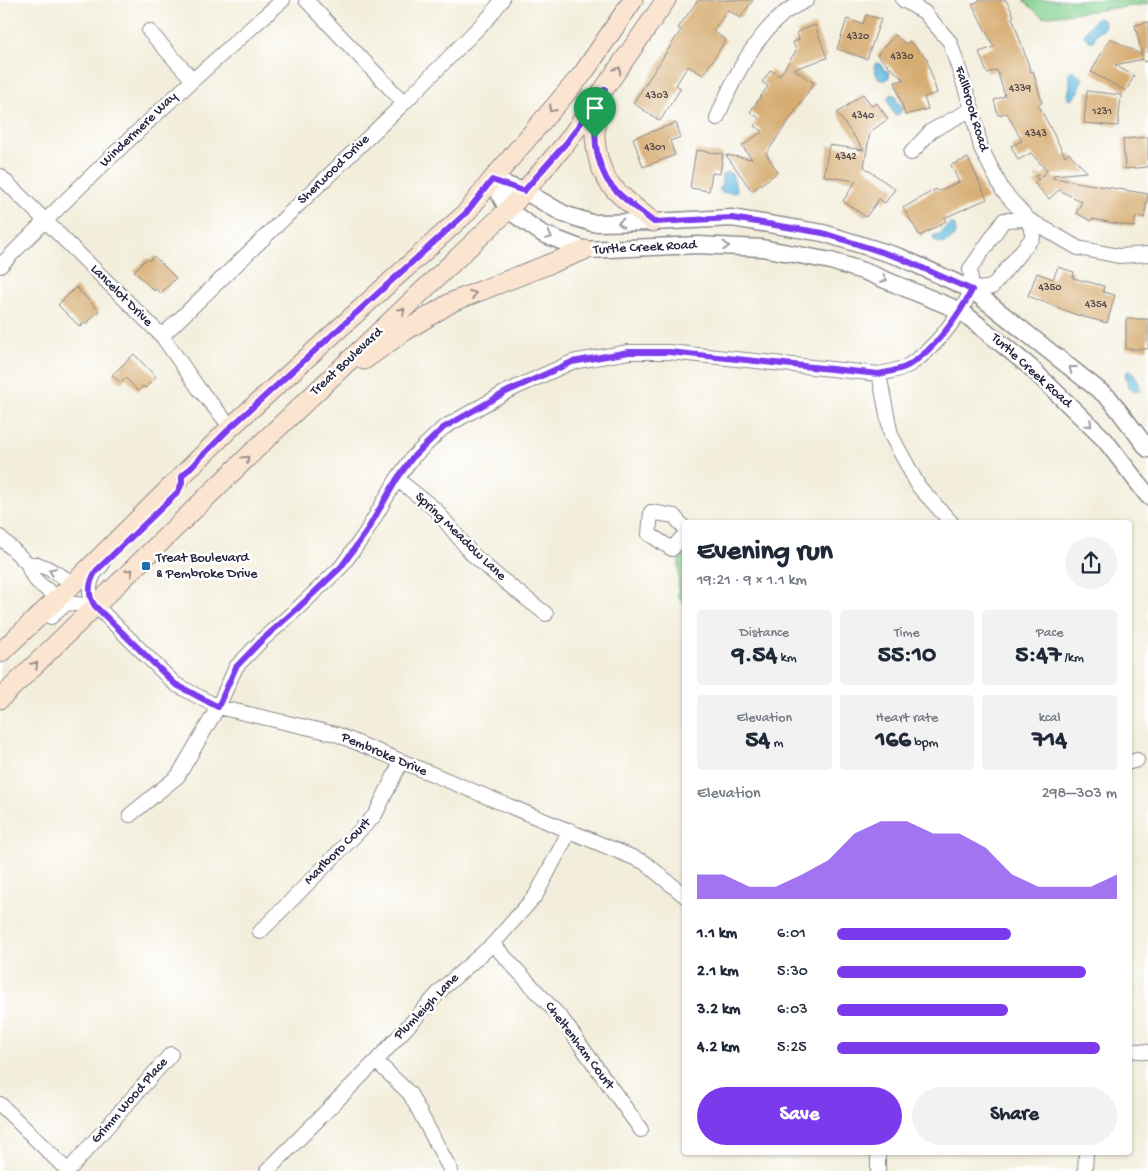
<!DOCTYPE html>
<html lang="en">
<head>
<meta charset="utf-8">
<style>
  :root { --surface:#fff; --page:#f2f2f3; --text:#1f2937; --muted:#747a83; --accent:#7c3aed }
  body { margin:0; font-family:"Gochi Hand",sans-serif; background:var(--page); color:var(--text); height:100vh; display:flex; flex-direction:column; font-size:19px; white-space:nowrap }
  * { box-sizing:border-box; margin:0 }
  p { font-size:16px; color:var(--muted) }
  .icon { flex:none; width:28px; height:28px; fill:none; stroke:currentColor; stroke-width:2; stroke-linecap:round; stroke-linejoin:round }
  .map { position:relative; flex:1; overflow:hidden }
  .drawer { position:absolute; left:682px; top:520px; width:450px; height:635px; display:flex; flex-direction:column; background:var(--surface); border-radius:5px; box-shadow:0 1px 4px #0004 }
  .drawer>* { flex:none }
  .pin { position:absolute; display:grid; place-items:center; width:42px; height:42px; color:#fff; margin:-51px -21px; border-radius:50% 50% 50% 0; rotate:-45deg; box-shadow:0 0 5px #0007 }
  .pin .icon { rotate:45deg }
  .round { display:grid; place-items:center; flex:none; width:52px; height:52px; border-radius:26px; background:var(--page) }
  .summary { display:flex; align-items:center; justify-content:space-between; height:85px; padding:0 15px }
  h1 { font-size:28px; font-weight:700; line-height:38px }
  .stats { display:grid; grid-template-columns:repeat(3,1fr); gap:8px; height:85px; padding:5px 15px }
  .stats div { display:grid; align-content:center; border-radius:5px; background:var(--page); text-align:center }
  .stats b { font-size:25px; font-weight:700 }
  .stats small { font-size:14px; font-weight:400 }
  .stats p { font-size:14px }
  .chart { height:140px; padding:10px 15px }
  .chart p { display:flex; justify-content:space-between }
  .chart svg { width:100%; height:90px; margin-top:5px; fill:var(--accent); opacity:.7 }
  .cta { display:flex; gap:10px; margin-top:auto; padding:10px 15px }
  .cta a { flex:1; height:58px; border-radius:30px; background:var(--accent); color:#fff; font-size:20px; font-weight:700; line-height:58px; text-align:center }
  .cta a+a { background:var(--page); color:var(--text) }
  ul { padding:0 15px; list-style:none; font-size:16px }
  li { display:grid; grid-template-columns:80px 60px 1fr; align-items:center; height:38px }
  li i { height:12px; border-radius:6px; background:var(--accent) }
  .map>svg:first-child { display:block }
  .green { fill:#84d08e; stroke:#537964 }
  .water { fill:#63bbe0; stroke:#426e8e }
  .building { fill:#d6ac71 }
  .lines { fill:none; stroke-linecap:round; stroke-linejoin:round }
  .minor-casing { stroke:#8a888b; stroke-width:16 }
  .tertiary-casing { stroke:#8a888b; stroke-width:19 }
  .secondary-casing { stroke:#8a888b; stroke-width:21 }
  .minor { stroke:#fff; stroke-width:14 }
  .tertiary { stroke:#fff; stroke-width:16 }
  .secondary { stroke:#fce5d0; stroke-width:19 }
  .oneway { stroke:#9a8d8d }
  .oneway2 { stroke:#9c9ca7 }
  .route-casing { stroke:#fff; stroke-width:10 }
  .route { stroke:#7c3aed; stroke-width:6 }
  .poi-dot { fill:#1f6fb2; stroke:#fff; stroke-width:2 }
  .labels { text-anchor:middle; dominant-baseline:central; stroke-width:5; stroke-linejoin:round; paint-order:stroke }
  .number-label { font-size:11px; fill:#4f4448 }
  .street-label { font-size:14px; fill:#22223b; stroke:#fff }
  .poi-label { font-size:14px; fill:#22223b; stroke:#fff; text-anchor:start }
</style>
</head>
<body>
<div class="map">
<svg width="1148" height="1171" viewBox="0 0 1148 1171">
  <rect width="100%" height="100%" fill="#fff"/>
  <filter id="ink" filterUnits="userSpaceOnUse"><feTurbulence type="fractalNoise" baseFrequency=".02" numOctaves="2"/><feDisplacementMap in="SourceGraphic" scale="10" xChannelSelector="R" yChannelSelector="G"/><feConvolveMatrix kernelMatrix="1 2 1 2 8 2 1 2 1" color-interpolation-filters="sRGB"/></filter>
  <filter id="wash" filterUnits="userSpaceOnUse"><feTurbulence type="fractalNoise" baseFrequency=".0096" numOctaves="4" result="noise"/><feDisplacementMap in="SourceGraphic" scale="20" xChannelSelector="R" yChannelSelector="G"/><feGaussianBlur stdDeviation="1.12" result="paint"/><feColorMatrix in="noise" values="0 0 0 0 0 0 0 0 0 0 0 0 0 0 0 0 0 1.4 0 .05"/><feComposite in="paint" operator="in"/></filter>
  <g filter="url(#wash)">
    <rect width="100%" height="100%" fill="#f3eedb"/>
    <path class="green" d="M 1023,0 L 1148,0 L 1148,4 L 1042,17 Z
      M 685,553 L 685,606 L 678,597 L 679,559 Z"/>
    <path class="water" d="M 1097,18 L 1102,19 L 1105,23 L 1103,30 L 1098,31 L 1093,41 L 1089,41 L 1084,36 L 1087,29 Z
      M 876,63 L 881,64 L 883,69 L 889,72 L 889,77 L 886,80 C 877,81 876,74 874,67 Z
      M 1072,70 L 1082,77 L 1082,81 L 1079,85 C 1081,92 1077,93 1073,99 L 1068,100 C 1067,93 1070,90 1070,84 C 1070,80 1067,78 1069,73 Z
      M 891,94 L 896,96 L 897,103 L 900,104 L 902,110 L 898,115 L 894,115 L 887,99 Z
      M 728,172 L 732,174 L 737,191 L 734,193 L 721,192 L 719,188 L 722,185 L 722,175 Z
      M 949,224 L 954,224 C 959,234 951,242 941,244 L 934,240 L 933,236 L 939,234 Z
      M 1129,370 L 1131,370 C 1135,374 1141,386 1140,391 L 1135,392 L 1129,387 L 1125,374 Z"/>
    <g id="blocks">
      <path class="building" d="M 698,0 L 753,0 L 740,18 L 728,10 L 713,31 L 726,40 L 703,75 L 688,66 L 676,85 L 681,88 L 660,121 L 633,103 L 681,30 L 678,28 Z
        M 981,0 L 1006,0 L 1014,16 L 1012,17 L 1031,72 L 1033,71 L 1042,103 L 1038,104 L 1065,156 L 1069,153 L 1087,172 L 1053,175 L 1053,178 L 1148,194 L 1144,218 L 1136,216 L 1134,227 L 1092,219 L 1091,221 L 1076,213 L 1082,202 L 1059,190 L 1049,199 L 1034,183 L 1039,179 L 1035,177 L 1036,175 L 1042,176 L 1047,171 L 1031,153 L 1018,160 L 1011,146 L 1022,141 L 1007,113 L 998,115 L 994,100 L 1005,96 L 997,70 L 987,73 L 979,52 L 994,47 L 972,4 Z
        M 866,15 L 881,19 L 867,59 L 837,49 L 847,19 L 863,24 Z
        M 1148,22 L 1148,61 L 1144,62 L 1143,59 L 1115,65 L 1134,76 L 1126,91 L 1091,72 L 1110,38 L 1142,55 L 1135,25 Z
        M 815,25 L 827,58 L 794,69 L 814,83 L 766,154 L 778,172 L 752,191 L 726,155 L 752,159 L 742,146 L 763,131 L 754,126 L 759,118 L 750,112 L 768,86 L 762,82 L 771,70 L 779,76 L 796,51 L 793,42 L 799,40 L 797,32 Z
        M 895,35 L 906,44 L 909,41 L 926,57 L 937,93 L 924,97 L 928,109 L 905,115 L 895,82 L 904,80 L 877,55 Z
        M 1087,91 L 1121,95 L 1118,126 L 1084,123 Z
        M 863,94 L 872,106 L 877,103 L 888,119 L 870,132 L 864,167 L 895,189 L 885,203 L 879,199 L 866,217 L 843,201 L 856,181 L 824,176 L 829,145 L 864,150 L 837,113 Z
        M 676,123 L 681,137 L 670,141 L 675,155 L 643,167 L 633,138 Z
        M 1148,137 L 1148,167 L 1125,169 L 1123,139 Z
        M 696,150 L 723,154 L 720,174 L 712,173 L 709,191 L 690,188 Z
        M 968,158 L 987,199 L 944,218 L 946,221 L 920,236 L 903,208 L 936,189 L 938,191 L 959,182 L 951,165 Z
        M 154,256 L 176,278 L 161,293 L 156,289 L 154,291 L 134,271 L 147,258 L 149,261 Z
        M 1058,267 L 1074,272 L 1073,278 L 1104,286 L 1103,292 L 1115,295 L 1107,323 L 1077,315 L 1028,296 L 1037,273 L 1053,279 Z
        M 76,287 L 99,311 L 86,324 L 85,322 L 80,327 L 58,305 Z
        M 1126,319 L 1148,319 L 1148,349 L 1126,349 Z
        M 134,354 L 156,377 L 145,388 L 143,386 L 138,391 L 126,378 L 121,383 L 112,375 Z"/>
    </g>
  </g>
  <g filter="url(#ink)">
    <use href="#blocks" fill-opacity="0" stroke="#8a888b" stroke-width="1"/>
    <g class="lines">
      <g class="minor-casing">
        <path id="minor" d="M 306,0 L 404,103
          M 903,0 L 924,12 L 950,42 L 972,109 L 981,148 L 1003,191 L 1028,219 L 1078,248 L 1119,256 L 1148,254
          M 149,31 L 192,79
          M 717,118 C 733,79 751,42 783,14 C 790,8 799,4 807,0
          M 911,153 L 931,131 L 972,109
          M 0,176 L 162,336 L 199,389 L 231,427
          M 1028,219 L 1033,237 L 992,287 L 972,290 L 970,269 L 1004,220 Z
          M 0,266 C 91,174 185,85 283,0
          M 162,336 L 404,103 L 490,16 L 502,0
          M 879,374 L 891,435 L 919,487 L 951,522
          M 397,479 L 436,510 L 472,554 L 495,574 L 546,614
          M 685,529 L 674,516 L 651,512 L 649,534 L 672,549 L 685,534
          M 0,537 L 28,564 L 37,564 L 47,568 L 74,583
          M 28,564 C 30,580 46,589 59,598
          M 102,565 C 91,575 88,586 91,601 L 175,684 L 218,707 L 336,734 L 644,862 L 685,896
          M 51,617 L 67,603 L 95,606
          M 1130,762 L 1137,760
          M 130,815 L 178,776 L 218,707 L 236,667 L 262,640 L 298,608 L 341,567 L 365,534 L 397,479 L 412,458 L 443,428 L 506,392 L 572,362 L 629,352 L 669,352 L 879,374 C 888,372 901,370 909,365 C 935,349 958,317 972,290
          M 260,932 L 375,815 L 401,762
          M 493,944 L 562,1019 L 641,1130
          M 1130,1050 L 1148,1052
          M 376,1061 L 410,1094 L 451,1171
          M 0,1104 L 68,1171
          M 878,1152 L 878,1171
          M 68,1171 L 171,1054
          M 267,1171 L 376,1061 L 444,987 L 493,944 L 536,895 L 570,830
          M 1085,1171 L 1086,1152"/>
      </g>
      <g class="tertiary-casing">
        <path id="tertiary" d="M 492,180 L 508,210 L 543,234 L 585,250 L 698,245 L 762,248 L 831,261 L 866,272 L 961,311 L 1029,366 L 1105,440 L 1148,496
          M 492,180 L 524,191 L 564,214 L 592,223 L 653,222 L 732,218 L 823,233 L 900,257 L 972,290 L 1110,399 L 1148,449"/>
      </g>
      <g class="secondary-casing">
        <path id="secondary" d="M 601,100 C 592,125 593,154 606,178 C 612,191 642,213 653,222
          M 364,360 L 405,331 L 452,302 L 585,250
          M 0,653 L 74,583 L 231,427 L 466,213 L 492,180 L 584,72 L 633,0
          M 0,699 L 262,443 L 508,210 L 567,142 L 666,0"/>
      </g>
      <use href="#minor" class="minor"/>
      <use href="#tertiary" class="tertiary"/>
      <use href="#secondary" class="secondary"/>
    </g>
    <defs><path id="oneway-chevron" d="M-2-3.5L2.5 0L-2 3.5" fill="none" stroke-width="1.6" stroke-linecap="round" stroke-linejoin="round" transform="scale(1.25)"/></defs>
    <g class="oneway">
      <use href="#oneway-chevron" transform="translate(618 70) rotate(-56)"/>
      <use href="#oneway-chevron" transform="translate(552 109) rotate(131)"/>
      <use href="#oneway-chevron" transform="translate(473 294) rotate(-21)"/>
      <use href="#oneway-chevron" transform="translate(402 311) rotate(-43)"/>
      <use href="#oneway-chevron" transform="translate(246 459) rotate(-44)"/>
      <use href="#oneway-chevron" transform="translate(130 572) rotate(-44)"/>
      <use href="#oneway-chevron" transform="translate(35 665) rotate(-45)"/>
    </g>
    <g class="oneway2">
      <use href="#oneway-chevron" transform="translate(621 223) rotate(180)"/>
      <use href="#oneway-chevron" transform="translate(549 236) rotate(24)"/>
      <use href="#oneway-chevron" transform="translate(726 246) rotate(3)"/>
      <use href="#oneway-chevron" transform="translate(884 279) rotate(22)"/>
      <use href="#oneway-chevron" transform="translate(1072 369) rotate(-142)"/>
      <use href="#oneway-chevron" transform="translate(1089 424) rotate(44)"/>
      <use href="#oneway-chevron" transform="translate(52 571) rotate(-156)"/>
    </g>
  </g>
  <g class="lines" filter="url(#ink)">
    <g class="route-casing">
      <path id="route" d="M 605,89 C 594,120 590,147 606,178 C 612,191 642,213 654,222 L 732,218 L 823,233 L 900,258 L 972,290 C 958,317 935,349 909,365 C 901,370 888,372 879,374 L 669,352 L 629,352 L 572,362 L 506,392 L 443,428 L 412,458 L 397,479 L 365,534 L 341,567 L 298,608 L 262,640 L 236,667 L 218,707 L 175,684 L 95,606 C 87,595 89,582 96,571 L 178,492 L 182,483 L 182,476 L 231,427 L 466,213 L 492,180 L 524,191 L 567,142 Z"/>
    </g>
    <use href="#route" class="route"/>
  </g>
  <rect class="poi-dot" x="141" y="561" width="10" height="10" rx="2.5"/>
  <g class="labels">
    <g class="number-label">
      <text x="858" y="37">4320</text>
      <text x="902" y="57">4330</text>
      <text x="1020" y="89">4339</text>
      <text x="657" y="96">4303</text>
      <text x="1102" y="112">1231</text>
      <text x="863" y="116">4340</text>
      <text x="1036" y="134">4343</text>
      <text x="655" y="148">4301</text>
      <text x="846" y="157">4342</text>
      <text x="1050" y="288">4350</text>
      <text x="1096" y="305">4354</text>
    </g>
    <g class="street-label">
      <text transform="translate(971 109) rotate(73)">Fallbrook Road</text>
      <text transform="translate(139 130) rotate(-44)">Windermere Way</text>
      <text transform="translate(334 170) rotate(-44)">Sherwood Drive</text>
      <text transform="translate(645 248) rotate(-3)">Turtle Creek Road</text>
      <text transform="translate(121 296) rotate(45)">Lancelot Drive</text>
      <text transform="translate(347 362) rotate(-43)">Treat Boulevard</text>
      <text transform="translate(1031 371) rotate(42)">Turtle Creek Road</text>
      <text transform="translate(460 537) rotate(44)">Spring Meadow Lane</text>
      <text transform="translate(384 755) rotate(23)">Pembroke Drive</text>
      <text transform="translate(338 852) rotate(-45)">Marlboro Court</text>
      <text transform="translate(427 1007) rotate(-46)">Plumleigh Lane</text>
      <text transform="translate(579 1046) rotate(53)">Cheltenham Court</text>
      <text transform="translate(130 1101) rotate(-49)">Grimm Wood Place</text>
    </g>
    <g class="poi-label">
      <text x="156" y="558">Treat Boulevard<tspan x="156" dy="16">&amp; Pembroke Drive</tspan></text>
    </g>
  </g>
</svg>
<div class="pin" style="left:595px;top:138px;background:#1e9e55"><svg class="icon" aria-label="arrive" viewBox="0 0 24 24"><path d="M6 21V4h12l-3 4 3 4H6"/></svg></div>
<section class="drawer">
<div class="summary"><div><h1>Evening run</h1><p>19:21 · 9 × 1.1 km</p></div><a class="round"><svg class="icon" aria-label="share" viewBox="0 0 24 24"><path d="M12 15V3M7 8l5-5 5 5M5 13v7h14v-7"/></svg></a></div>
<div class="stats">
<div><p>Distance</p><b>9.54<small> km</small></b></div>
<div><p>Time</p><b>55:10</b></div>
<div><p>Pace</p><b>5:47<small> /km</small></b></div>
</div>
<div class="stats">
<div><p>Elevation</p><b>54<small> m</small></b></div>
<div><p>Heart rate</p><b>166<small> bpm</small></b></div>
<div><p>kcal</p><b>714</b></div>
</div>
<div class="chart"><p><span>Elevation</span>298–303 m</p>
<svg viewBox="0 0 160 44" preserveAspectRatio="none"><path d="M0 44V32L10 32L20 38L30 38L40 32L50 25L60 12L70 6L80 6L90 12L100 12L110 19L120 32L130 38L140 38L150 38L160 32V44z"/></svg>
</div>
<ul>
<li><b>1.1 km</b>6:01<i style="width:62%"></i></li>
<li><b>2.1 km</b>5:30<i style="width:89%"></i></li>
<li><b>3.2 km</b>6:03<i style="width:61%"></i></li>
<li><b>4.2 km</b>5:25<i style="width:94%"></i></li>
</ul>
<div class="cta"><a>Save</a><a>Share</a></div>
</section>
</div>
</body>
</html>
